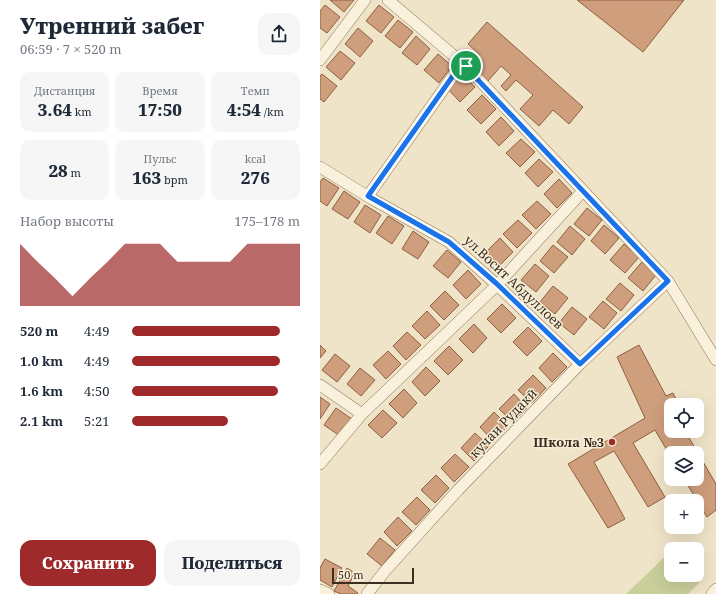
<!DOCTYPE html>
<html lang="ru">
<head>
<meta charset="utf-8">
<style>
  :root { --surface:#fff; --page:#f6f6f7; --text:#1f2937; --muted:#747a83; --accent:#9e2a2b }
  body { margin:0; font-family:"Noto Serif",serif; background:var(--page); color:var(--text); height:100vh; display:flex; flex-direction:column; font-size:15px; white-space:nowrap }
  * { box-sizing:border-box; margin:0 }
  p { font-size:13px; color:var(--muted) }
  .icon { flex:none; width:22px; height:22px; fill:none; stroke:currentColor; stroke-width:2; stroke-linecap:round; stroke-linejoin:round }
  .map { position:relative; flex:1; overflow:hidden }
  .sheet { display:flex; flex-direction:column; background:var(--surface); width:320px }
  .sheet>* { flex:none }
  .controls { position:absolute; left:344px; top:398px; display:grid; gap:8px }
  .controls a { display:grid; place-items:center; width:40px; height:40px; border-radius:8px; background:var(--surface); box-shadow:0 4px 16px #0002; font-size:20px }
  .scale { position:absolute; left:12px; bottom:10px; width:82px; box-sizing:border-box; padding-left:4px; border:2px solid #3d2e20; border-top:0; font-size:11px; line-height:14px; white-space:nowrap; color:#3d2e20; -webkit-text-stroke:3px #f7eed8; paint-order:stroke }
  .pin { position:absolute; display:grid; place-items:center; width:34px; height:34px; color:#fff; margin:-17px; border:2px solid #fff; border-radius:50%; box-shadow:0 1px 4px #0007 }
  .round { display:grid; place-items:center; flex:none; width:42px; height:42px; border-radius:12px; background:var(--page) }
  .headline { display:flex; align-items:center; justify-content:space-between; height:68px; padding:0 20px }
  h1 { font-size:22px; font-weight:800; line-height:30px }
  .metrics { display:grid; grid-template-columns:repeat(3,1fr); gap:6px; height:68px; padding:4px 20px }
  .metrics div { display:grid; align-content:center; border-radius:10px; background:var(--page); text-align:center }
  .metrics b { font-size:17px; font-weight:800 }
  .metrics small { font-size:11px; font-weight:400 }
  .metrics p { font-size:11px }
  .chart { height:112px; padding:8px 20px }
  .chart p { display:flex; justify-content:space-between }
  .chart svg { width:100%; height:72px; margin-top:4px; fill:var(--accent); opacity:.7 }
  .action { display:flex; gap:8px; margin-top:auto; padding:8px 20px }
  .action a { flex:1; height:46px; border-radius:12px; background:var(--accent); color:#fff; font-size:16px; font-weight:800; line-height:46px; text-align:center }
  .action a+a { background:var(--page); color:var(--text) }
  ul { padding:0 20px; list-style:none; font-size:13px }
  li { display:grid; grid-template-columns:64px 48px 1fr; align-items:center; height:30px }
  li i { height:10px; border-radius:5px; background:var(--accent) }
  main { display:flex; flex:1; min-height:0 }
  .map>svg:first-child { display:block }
  .green { fill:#c9cf9b }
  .building { fill:#cf9f7d; stroke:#8d5f41 }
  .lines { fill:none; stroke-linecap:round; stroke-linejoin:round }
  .minor-casing { stroke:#8d765c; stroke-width:12 }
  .minor { stroke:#faf1dc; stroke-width:11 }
  .route-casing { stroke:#fff; stroke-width:8 }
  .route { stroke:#1a73e8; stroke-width:5 }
  .poi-dot { fill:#9e2a2b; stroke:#f7eed8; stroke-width:1.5 }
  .labels { text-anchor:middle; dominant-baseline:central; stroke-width:3; stroke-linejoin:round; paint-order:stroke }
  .street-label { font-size:13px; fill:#3d2e20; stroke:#f7eed8 }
  .poi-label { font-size:13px; font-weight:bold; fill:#3d2e20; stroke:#f7eed8; text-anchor:end }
</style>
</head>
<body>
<main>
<section class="sheet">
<div class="headline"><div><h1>Утренний забег</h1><p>06:59 · 7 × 520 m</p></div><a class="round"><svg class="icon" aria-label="share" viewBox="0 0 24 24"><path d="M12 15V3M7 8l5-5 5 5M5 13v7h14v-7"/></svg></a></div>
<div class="metrics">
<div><p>Дистанция</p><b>3.64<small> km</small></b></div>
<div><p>Время</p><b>17:50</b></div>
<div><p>Темп</p><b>4:54<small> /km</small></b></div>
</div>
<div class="metrics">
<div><b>28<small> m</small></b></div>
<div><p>Пульс</p><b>163<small> bpm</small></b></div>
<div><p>kcal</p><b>276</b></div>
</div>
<div class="chart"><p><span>Набор высоты</span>175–178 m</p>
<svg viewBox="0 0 160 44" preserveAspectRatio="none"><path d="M0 44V6L10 17L20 27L30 38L40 27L50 17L60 6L70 6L80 6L90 17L100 17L110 17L120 17L130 6L140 6L150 6L160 6V44z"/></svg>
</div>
<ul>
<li><b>520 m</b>4:49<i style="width:88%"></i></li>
<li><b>1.0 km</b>4:49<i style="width:88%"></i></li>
<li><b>1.6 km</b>4:50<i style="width:87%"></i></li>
<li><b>2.1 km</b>5:21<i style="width:57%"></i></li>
</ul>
<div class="action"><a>Сохранить</a><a>Поделиться</a></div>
</section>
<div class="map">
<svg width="396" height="594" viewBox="0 0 396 594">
  <rect width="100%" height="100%" fill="#f0e4c8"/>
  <path class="green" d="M 351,551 L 351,575 L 374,575 L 380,582 L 368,594 L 306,594 Z"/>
  <path class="building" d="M 10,0 L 34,0 L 24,12 Z
    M 257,0 L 364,0 L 323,52 Z
    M 5,5 L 20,17 L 7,33 L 0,28 L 0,11 Z
    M 59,5 L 74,17 L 61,33 L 46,21 Z
    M 78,20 L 93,32 L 80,48 L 65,36 Z
    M 167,22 L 263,107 L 249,124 L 233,110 L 219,126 L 200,109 L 213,95 L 196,80 L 186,91 L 181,86 L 191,75 L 181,66 L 168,81 L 150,65 L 159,54 L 148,44 Z
    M 38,28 L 53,41 L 40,57 L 25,44 Z
    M 96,36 L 110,49 L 97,65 L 82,53 Z
    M 20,51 L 35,63 L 21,80 L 6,67 Z
    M 118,54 L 132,66 L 119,83 L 104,70 Z
    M 141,73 L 155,87 L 140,102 L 127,88 Z
    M 2,74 L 17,86 L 4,102 L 0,99 L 0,76 Z
    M 162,95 L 176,109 L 161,124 L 147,110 Z
    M 181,117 L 194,131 L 179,146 L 166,132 Z
    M 201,139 L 215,152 L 200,167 L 186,153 Z
    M 219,159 L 233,172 L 218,187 L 205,173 Z
    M 3,178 L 19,188 L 7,206 L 0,201 L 0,182 Z
    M 239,179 L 252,193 L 237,208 L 224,194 Z
    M 24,191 L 40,202 L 28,219 L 12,209 Z
    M 217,201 L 231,214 L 216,229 L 202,215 Z
    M 45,205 L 61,215 L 50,233 L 34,222 Z
    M 267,208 L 282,220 L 269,236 L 254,224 Z
    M 68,216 L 84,226 L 72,244 L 56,233 Z
    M 198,220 L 212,233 L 197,248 L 183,234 Z
    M 284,225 L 299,238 L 285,254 L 271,241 Z
    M 250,226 L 265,239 L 252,255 L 237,242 Z
    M 93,231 L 109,242 L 98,259 L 82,249 Z
    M 180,238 L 193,252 L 178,267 L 165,253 Z
    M 304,244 L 319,257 L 305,273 L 290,260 Z
    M 233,245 L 248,257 L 234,273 L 220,261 Z
    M 127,250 L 141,262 L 128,278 L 113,266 Z
    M 322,262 L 336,275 L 323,291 L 308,278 Z
    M 215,264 L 229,276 L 216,292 L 201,280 Z
    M 148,270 L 161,284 L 146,299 L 133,285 Z
    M 300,283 L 314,295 L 301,311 L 286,299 Z
    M 233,286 L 248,298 L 235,314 L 220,302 Z
    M 125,291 L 139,305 L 124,320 L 110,306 Z
    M 283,301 L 297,313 L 284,329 L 269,317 Z
    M 182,304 L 196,318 L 181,333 L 167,319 Z
    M 252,307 L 267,319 L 254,335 L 239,323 Z
    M 107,311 L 120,325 L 105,339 L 92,326 Z
    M 154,324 L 167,338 L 153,353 L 139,339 Z
    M 208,327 L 222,341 L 207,356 L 193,342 Z
    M 87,332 L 101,345 L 86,360 L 73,346 Z
    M 0,345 L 6,351 L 0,358 Z
    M 319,345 L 346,396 L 353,393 L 359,405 L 351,405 L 351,431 L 365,431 L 396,484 L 396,510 L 387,517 L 364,479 L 377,479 L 377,453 L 351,453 L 351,457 L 335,430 L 313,443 L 345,497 L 328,507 L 294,451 L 274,462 L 305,519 L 288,528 L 248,464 L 325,418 L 297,357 Z
    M 129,346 L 143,360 L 128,375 L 114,361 Z
    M 68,351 L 81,364 L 66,379 L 53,365 Z
    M 233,353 L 247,367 L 232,382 L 219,368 Z
    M 15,354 L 30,366 L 17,382 L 2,370 Z
    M 106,367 L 120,381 L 105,396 L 92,382 Z
    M 40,368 L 55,380 L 41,396 L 27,384 Z
    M 213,375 L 226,388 L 212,403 L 198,390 Z
    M 84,389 L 97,403 L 83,418 L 69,404 Z
    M 194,394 L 207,408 L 193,422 L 179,409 Z
    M 0,397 L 10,404 L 0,419 Z
    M 16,408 L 32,419 L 20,436 L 4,425 Z
    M 63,410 L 77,423 L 62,438 L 48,425 Z
    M 174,412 L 188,426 L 173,441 L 160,427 Z
    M 155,433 L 169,446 L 154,461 L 141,448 Z
    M 135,454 L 149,467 L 134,482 L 121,468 Z
    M 116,475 L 129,488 L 115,503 L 101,490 Z
    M 97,497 L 110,510 L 96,525 L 82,512 Z
    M 78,517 L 92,531 L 77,546 L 64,532 Z
    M 60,538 L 75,550 L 62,566 L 47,554 Z
    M 5,559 L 22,568 L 12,587 L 0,580 L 0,568 Z
    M 27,568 L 35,573 L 28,586 L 38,593 L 37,594 L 21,594 L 14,591 Z"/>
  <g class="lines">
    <g class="minor-casing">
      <path id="minor" d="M 68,0 L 146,66 L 348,281 L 396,360
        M 0,60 L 45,0
        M 0,167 L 52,199 L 129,242 L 177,285 L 260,364
        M 48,196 L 142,63
        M 0,385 L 42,414 L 177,285 L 263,191
        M 0,464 L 42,414
        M 0,590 L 9,594
        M 47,594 L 65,571 L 138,490 L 260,364 L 348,281
        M 392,594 L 396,589"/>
    </g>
    <use href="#minor" class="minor"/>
  </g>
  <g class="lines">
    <g class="route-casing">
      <path id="route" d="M 142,63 L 348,281 L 260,364 L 177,284 L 129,242 L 48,196 Z"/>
    </g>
    <use href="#route" class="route"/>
  </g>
  <circle class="poi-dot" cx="292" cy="442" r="4"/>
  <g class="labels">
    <g class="street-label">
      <text transform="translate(194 282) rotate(43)">ул.Восит Абдуллоев</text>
      <text transform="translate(183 423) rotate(-46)">кучаи Рудакӣ</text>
    </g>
    <g class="poi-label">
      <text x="284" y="442">Школа №3</text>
    </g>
  </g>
</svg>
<div class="controls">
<a><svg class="icon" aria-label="locate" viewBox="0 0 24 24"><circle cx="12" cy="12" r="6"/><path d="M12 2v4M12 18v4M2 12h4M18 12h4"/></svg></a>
<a><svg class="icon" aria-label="layers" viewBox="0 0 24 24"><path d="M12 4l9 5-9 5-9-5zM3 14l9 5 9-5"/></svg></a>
<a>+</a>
<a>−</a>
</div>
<div class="scale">50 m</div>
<div class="pin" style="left:146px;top:66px;background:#1e9e55"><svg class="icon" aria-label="arrive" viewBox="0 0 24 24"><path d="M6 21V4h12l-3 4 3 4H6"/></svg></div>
</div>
</main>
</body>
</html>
